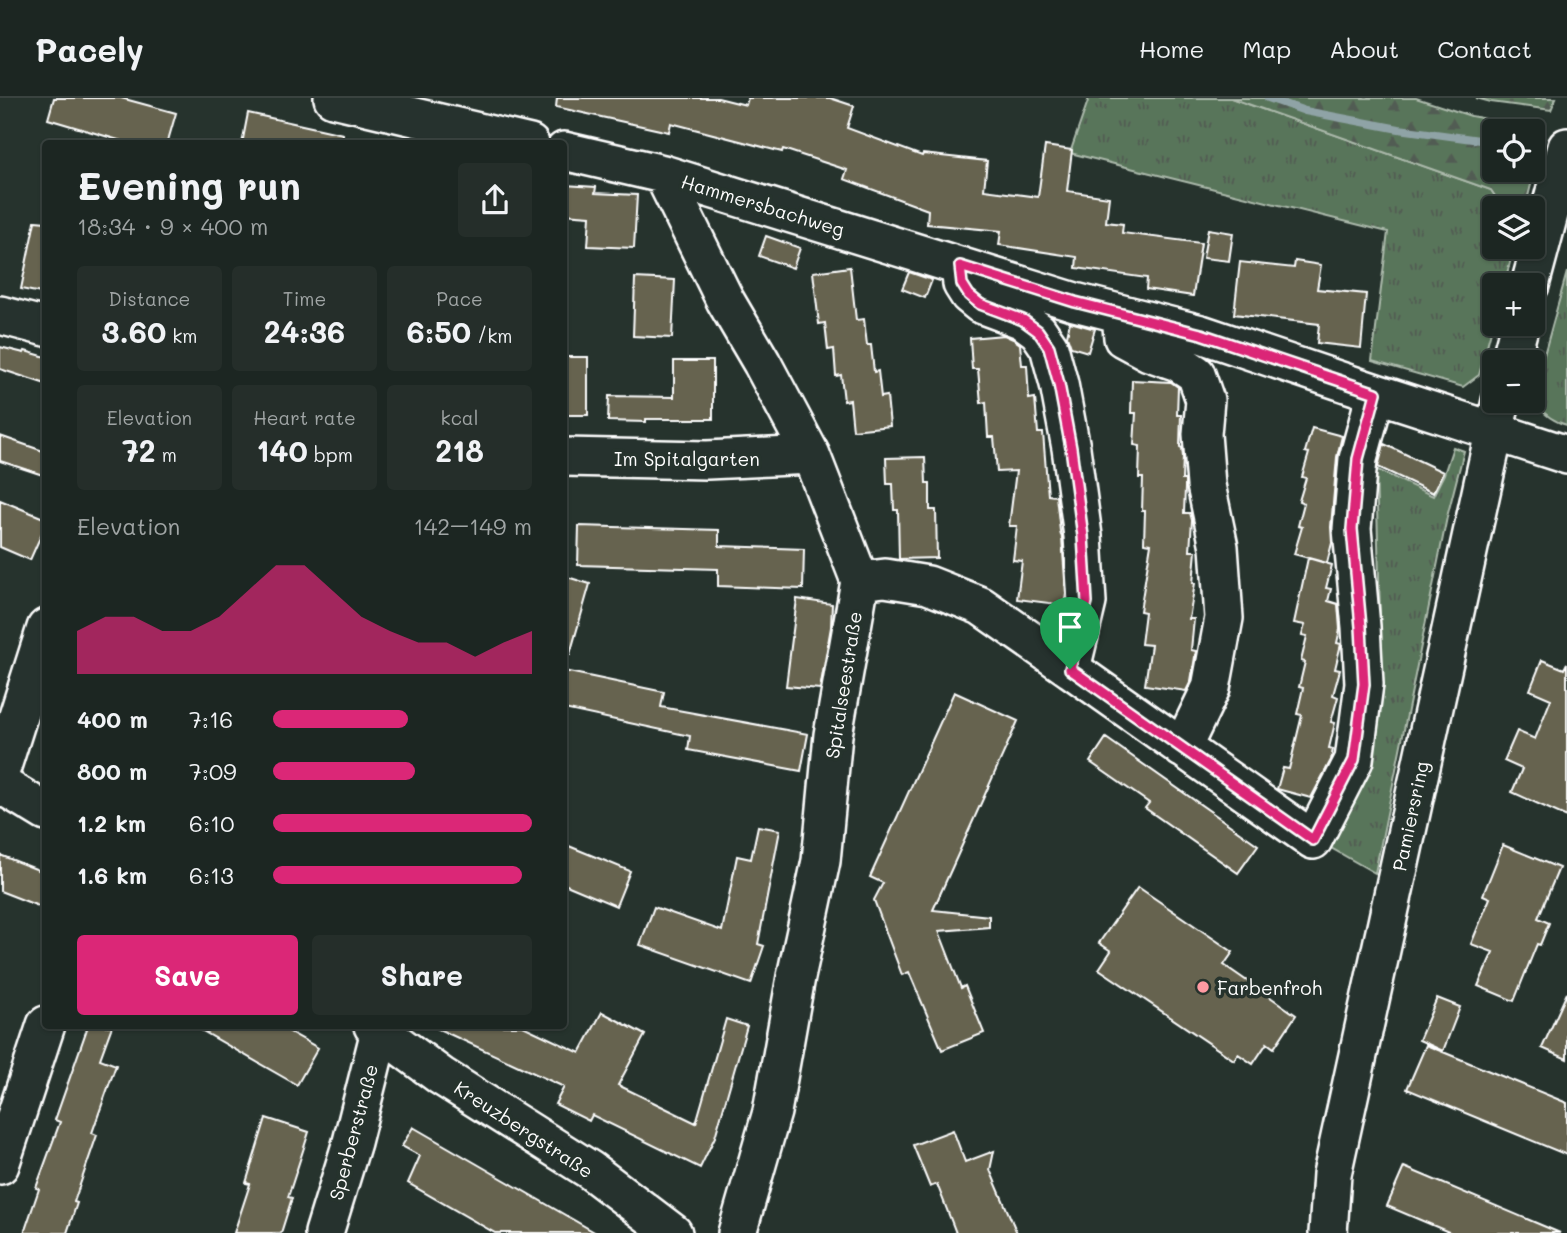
<!DOCTYPE html>
<html lang="en">
<head>
<meta charset="utf-8">
<style>
  :root { --surface:#1c2622; --page:#252e2a; --text:#f1f3f6; --muted:#a0a5a5; --line:#3a4340; --accent:#db2777 }
  body { margin:0; font-family:Mali,sans-serif; background:var(--page); color:var(--text); height:100vh; display:flex; flex-direction:column; font-size:26px; white-space:nowrap }
  * { box-sizing:border-box; margin:0 }
  p { font-size:23px; color:var(--muted) }
  .icon { flex:none; width:38px; height:38px; fill:none; stroke:currentColor; stroke-width:2; stroke-linecap:round; stroke-linejoin:round }
  .map { position:relative; flex:1; overflow:hidden }
  .sheet { position:absolute; left:42px; top:42px; width:525px; height:889px; display:flex; flex-direction:column; background:var(--surface); border-radius:7px; box-shadow:0 2px 5px #0004,0 0 0 2px var(--line) }
  .sheet>* { flex:none }
  .fabs { position:absolute; left:1482px; top:21px; display:grid; gap:14px }
  .fabs a { display:grid; place-items:center; width:63px; height:63px; border-radius:7px; background:var(--surface); box-shadow:0 2px 5px #0004,0 0 0 2px var(--line); font-size:35px }
  .pin { position:absolute; display:grid; place-items:center; width:60px; height:60px; color:#fff; margin:-72px -30px; border-radius:50% 50% 50% 0; rotate:-45deg; box-shadow:0 0 7px #0007 }
  .pin .icon { rotate:45deg }
  .round { display:grid; place-items:center; flex:none; width:74px; height:74px; border-radius:7px; background:var(--page) }
  .summary { display:flex; align-items:center; justify-content:space-between; height:119px; padding:0 35px }
  h1 { font-size:38px; font-weight:800; line-height:52px }
  .metrics { display:grid; grid-template-columns:repeat(3,1fr); gap:10px; height:119px; padding:7px 35px }
  .metrics div { display:grid; align-content:center; border-radius:7px; background:var(--page); text-align:center }
  .metrics b { font-size:30px; font-weight:800 }
  .metrics small { font-size:19px; font-weight:400 }
  .metrics p { font-size:19px }
  .chart { height:196px; padding:14px 35px }
  .chart p { display:flex; justify-content:space-between }
  .chart svg { width:100%; height:126px; margin-top:7px; fill:var(--accent); opacity:.7 }
  .action { display:flex; gap:14px; margin-top:auto; padding:14px 35px }
  .action a { flex:1; height:80px; border-radius:7px; background:var(--accent); color:#fff; font-size:28px; font-weight:800; line-height:80px; text-align:center }
  .action a+a { background:var(--page); color:var(--text) }
  ul { padding:0 35px; list-style:none; font-size:23px }
  li { display:grid; grid-template-columns:112px 84px 1fr; align-items:center; height:52px }
  li i { height:18px; border-radius:9px; background:var(--accent) }
  header { display:flex; align-items:center; gap:42px; box-sizing:border-box; height:98px; padding:0 35px; background:var(--surface); border-bottom:2px solid var(--line) }
  header strong { font-size:33px }
  nav { display:flex; gap:38px; margin-inline-start:auto; font-size:24px }
  .map>svg:first-child { display:block }
  .grass { fill:url(#grass-tufts); stroke:#acbaac; stroke-width:2 }
  .forest { fill:url(#forest-firs); stroke:#acbaac; stroke-width:2; fill-rule:evenodd }
  .lines { fill:none; stroke-linecap:round; stroke-linejoin:round }
  .stream { stroke:#8fa3a6; stroke-width:8 }
  .building { fill:#666450; stroke:#fff; stroke-width:2 }
  .minor-casing { stroke:#fff; stroke-width:42 }
  .minor { stroke:#26332d; stroke-width:37 }
  .route-casing { stroke:#fff; stroke-width:14 }
  .route { stroke:#db2777; stroke-width:9 }
  .poi-dot { fill:#ff9aa2; stroke:#26332d; stroke-width:2.5 }
  .labels { text-anchor:middle; dominant-baseline:central; stroke-width:7; stroke-linejoin:round; paint-order:stroke }
  .street-label { font-size:19px; fill:#fff; stroke:#26332d }
  .poi-label { font-size:19px; fill:#fff; stroke:#26332d; text-anchor:start }
</style>
</head>
<body>
<header>
<strong>Pacely</strong>
<nav><a>Home</a><a>Map</a><a>About</a><a>Contact</a></nav>
</header>
<div class="map">
<svg width="1567" height="1135" viewBox="0 0 1567 1135">
  <defs>
    <pattern id="grass-tufts" width="24" height="20" patternUnits="userSpaceOnUse" patternTransform="scale(1.75)"><rect width="24" height="20" fill="#59745a"/><path d="M3 7l-1-3M5 7V3M7 7l1-3M15 17l-1-3M17 17v-4M19 17l1-3" fill="none" stroke="#515c52"/></pattern>
    <pattern id="forest-firs" width="22" height="20" patternUnits="userSpaceOnUse" patternTransform="scale(1.75)"><rect width="22" height="20" fill="#59745a"/><path d="M5 1l3.5 6h-7zM16 11l3.5 6h-7z" fill="#515c52"/></pattern>
  </defs>
  <rect width="100%" height="100%" fill="#26332d"/>
  <filter id="ink" filterUnits="userSpaceOnUse"><feTurbulence type="fractalNoise" baseFrequency=".0143" numOctaves="2"/><feDisplacementMap in="SourceGraphic" scale="14" xChannelSelector="R" yChannelSelector="G"/><feConvolveMatrix kernelMatrix="1 2 1 2 8 2 1 2 1" color-interpolation-filters="sRGB"/></filter>
  <g filter="url(#ink)">
    <path class="grass" d="M 1089,0 L 1231,0 L 1491,92 L 1503,110 L 1494,110 L 1494,149 L 1514,149 L 1504,187 L 1494,187 L 1494,222 L 1479,277 L 1463,289 L 1372,263 L 1388,134 L 1070,55 Z
      M 1567,174 L 1567,327 C 1554,324 1546,317 1537,308 L 1539,275 Z
      M 1453,349 L 1464,353 L 1447,419 L 1375,775 L 1324,746 L 1374,604 L 1381,554 L 1376,371 L 1433,398 L 1444,376 Z"/>
    <path class="forest" d="M 1231,0 L 1416,0 L 1471,18 L 1545,32 L 1525,110 L 1503,110 L 1491,92 ZM 1494,33 L 1533,33 L 1533,72 L 1494,72 Z
      M 1476,0 L 1556,0 L 1551,12 L 1491,4 Z"/>
    <g class="lines">
      <path class="stream" d="M 1268,0 L 1305,13 L 1399,31 L 1494,44
        M 1533,48 L 1557,51"/>
    </g>
    <path class="building" d="M 54,0 L 121,0 L 176,15 L 167,46 L 132,46 L 48,21 Z
      M 557,0 L 718,0 L 746,7 L 748,0 L 830,0 L 854,8 L 847,30 L 922,58 L 923,56 L 987,63 L 984,92 L 1038,99 L 1045,48 L 1072,52 L 1067,93 L 1109,99 L 1106,124 L 1123,126 L 1122,135 L 1201,145 L 1193,198 L 1146,191 L 1147,180 L 1076,170 L 1077,159 L 999,147 L 1001,133 L 927,126 L 928,112 L 844,81 L 847,72 L 783,51 L 782,54 L 671,25 L 669,34 L 556,9 Z
      M 248,15 L 343,36 L 342,46 L 242,46 Z
      M 564,87 L 596,89 L 595,95 L 637,97 L 634,150 L 588,148 L 590,118 L 564,116 Z
      M 35,123 L 46,124 L 46,196 L 21,191 Z
      M 1208,131 L 1233,135 L 1229,163 L 1203,160 Z
      M 766,138 L 800,150 L 793,170 L 759,158 Z
      M 1295,163 L 1321,167 L 1317,191 L 1366,196 L 1361,250 L 1317,245 L 1319,226 L 1234,216 L 1240,164 L 1294,170 Z
      M 850,169 L 856,222 L 864,221 L 867,247 L 871,247 L 874,274 L 878,273 L 881,299 L 887,298 L 890,328 L 853,332 L 850,302 L 844,303 L 841,277 L 836,278 L 834,251 L 828,252 L 825,225 L 819,226 L 813,174 Z
      M 909,174 L 932,182 L 925,200 L 902,191 Z
      M 635,180 L 675,182 L 672,240 L 633,238 Z
      M 1070,224 L 1095,231 L 1088,254 L 1071,249 L 1067,238 Z
      M 1004,237 L 1013,241 L 1020,246 L 1022,267 L 1027,267 L 1029,301 L 1035,300 L 1038,335 L 1043,335 L 1048,397 L 1056,398 L 1060,433 L 1062,440 L 1066,496 L 1064,507 L 1017,501 L 1022,463 L 1013,462 L 1017,428 L 1009,428 L 1016,373 L 997,374 L 994,339 L 988,339 L 986,304 L 981,305 L 978,271 L 972,271 L 970,240 Z
      M 0,249 L 24,255 L 25,253 L 46,259 L 46,286 L 0,271 Z
      M 564,259 L 588,259 L 588,317 L 564,317 Z
      M 674,263 L 713,263 L 713,321 L 646,321 L 646,324 L 608,323 L 609,298 L 674,299 Z
      M 1132,282 L 1171,284 L 1178,289 L 1177,317 L 1181,317 L 1180,349 L 1182,350 L 1183,359 L 1182,382 L 1185,382 L 1185,390 L 1184,415 L 1190,415 L 1192,422 L 1190,453 L 1196,453 L 1193,485 L 1195,485 L 1189,521 L 1194,521 L 1191,552 L 1196,553 L 1191,583 L 1186,593 L 1145,587 L 1151,547 L 1141,546 L 1145,514 L 1140,513 L 1151,446 L 1144,445 L 1145,413 L 1142,413 L 1143,380 L 1139,380 L 1140,348 L 1134,347 L 1136,315 L 1131,315 Z
      M 1312,330 L 1342,338 L 1337,359 L 1331,429 L 1332,445 L 1327,465 L 1294,456 L 1302,429 L 1298,428 L 1304,405 L 1299,403 L 1306,380 L 1302,379 L 1309,355 L 1305,354 Z
      M 0,338 L 46,354 L 46,378 L 0,363 Z
      M 1384,346 L 1443,374 L 1433,395 L 1378,369 Z
      M 925,359 L 926,385 L 930,385 L 930,412 L 936,412 L 937,460 L 899,461 L 898,412 L 894,412 L 893,386 L 887,386 L 886,360 Z
      M 0,402 L 46,421 L 46,426 L 30,462 L 0,449 Z
      M 579,428 L 719,432 L 719,448 L 804,451 L 803,491 L 718,488 L 718,471 L 578,467 Z
      M 1308,460 L 1332,467 L 1326,490 L 1331,491 L 1328,503 L 1338,506 L 1340,531 L 1337,545 L 1341,546 L 1335,571 L 1340,572 L 1333,597 L 1338,599 L 1331,624 L 1335,625 L 1329,650 L 1333,651 L 1331,662 L 1311,700 L 1277,691 L 1283,670 L 1289,671 L 1302,617 L 1297,616 L 1303,590 L 1299,589 L 1305,564 L 1301,563 L 1307,538 L 1302,537 L 1305,527 L 1294,525 Z
      M 564,478 L 590,486 L 570,556 L 564,555 Z
      M 797,501 L 832,506 L 831,529 L 820,591 L 786,588 Z
      M 1542,562 L 1564,571 L 1567,565 L 1567,719 L 1512,694 L 1522,671 L 1504,663 L 1517,633 L 1535,641 L 1551,601 L 1530,592 Z
      M 564,573 L 664,594 L 661,609 L 808,636 L 801,673 L 688,652 L 690,638 L 564,611 Z
      M 954,594 L 1018,623 L 933,812 L 989,818 L 989,829 L 939,833 L 961,890 L 965,888 L 984,935 L 942,952 L 909,874 L 902,877 L 874,802 L 883,785 L 870,779 Z
      M 1106,640 L 1258,747 L 1238,775 L 1145,710 L 1149,705 L 1090,664 Z
      M 758,728 L 780,732 L 758,846 L 764,848 L 751,886 L 640,847 L 654,809 L 722,833 L 737,758 L 751,761 Z
      M 564,746 L 630,773 L 616,808 L 564,786 Z
      M 1503,747 L 1559,770 L 1538,820 L 1549,825 L 1540,847 L 1537,846 L 1514,903 L 1478,888 L 1493,854 L 1471,846 L 1490,800 L 1483,797 Z
      M 0,757 L 46,775 L 46,811 L 0,793 Z
      M 1138,789 L 1233,854 L 1224,867 L 1296,917 L 1274,950 L 1267,945 L 1253,966 L 1238,956 L 1234,962 L 1099,871 L 1111,853 L 1099,845 Z
      M 1567,895 L 1567,961 L 1542,950 Z
      M 1437,900 L 1460,909 L 1443,953 L 1419,942 Z
      M 602,914 L 645,937 L 618,987 L 696,1025 L 726,921 L 747,928 L 715,1039 L 700,1070 L 592,1017 L 589,1023 L 555,1006 L 564,989 L 432,928 L 523,928 L 580,955 Z
      M 88,928 L 112,928 L 100,961 L 116,967 L 92,1035 L 97,1037 L 74,1104 L 77,1105 L 67,1135 L 24,1135 L 39,1091 L 36,1090 L 60,1024 L 55,1022 Z
      M 194,928 L 279,928 L 318,950 L 297,987 Z
      M 1426,947 L 1567,1005 L 1567,1057 L 1407,991 Z
      M 266,1020 L 309,1034 L 288,1099 L 292,1100 L 281,1135 L 234,1135 L 250,1086 L 246,1085 Z
      M 413,1029 L 503,1081 L 596,1135 L 495,1135 L 408,1085 L 420,1058 L 402,1048 Z
      M 953,1032 L 965,1064 L 994,1053 L 990,1072 L 1017,1135 L 956,1135 L 937,1086 L 930,1089 L 913,1047 Z
      M 1404,1069 L 1560,1135 L 1451,1135 L 1387,1108 Z"/>
    <g class="lines">
      <g class="minor-casing">
        <path id="minor" d="M 333,0 L 530,46
          M 564,53 L 663,76 L 1075,204 L 1201,236 L 1376,295 L 1567,357
          M 663,76 L 725,202 L 762,265 L 811,357 L 860,483 L 833,637 L 821,763 L 796,879 L 772,1014 L 737,1135
          M 960,168 L 962,186 L 969,197 L 980,206 L 1023,222 L 1038,233 L 1049,249 L 1059,286 L 1071,350 L 1083,438 L 1087,504 L 1071,571 L 1313,742 L 1354,662 L 1364,586 L 1361,529 L 1352,431 L 1358,361 L 1376,295
          M 1530,187 L 1567,49
          M 1121,216 L 1123,240 L 1149,254 L 1178,264 L 1196,276 L 1205,302 L 1202,336 L 1206,387 L 1219,449 L 1224,520 L 1211,590 L 1182,650
          M 0,217 L 46,229
          M 1510,264 L 1520,226
          M 564,359 L 707,362 L 811,357
          M 860,483 L 885,480 L 928,487 L 981,508 L 1071,571
          M 0,675 L 46,530
          M 0,686 L 46,714
          M 373,928 L 441,978 L 590,1072 L 673,1135
          M 0,1067 L 46,927
          M 324,1135 L 352,1044 L 380,933
          M 1328,1135 L 1332,1076 L 1501,303"/>
      </g>
      <use href="#minor" class="minor"/>
    </g>
  </g>
  <g class="lines" filter="url(#ink)">
    <g class="route-casing">
      <path id="route" d="M 960,168 L 1075,204 L 1201,236 L 1376,295 L 1358,361 L 1352,431 L 1361,529 L 1364,586 L 1354,662 L 1313,742 L 1070,571 L 1087,504 L 1083,438 L 1071,350 L 1059,286 L 1049,249 L 1038,233 L 1023,222 L 980,206 L 969,197 L 962,186 Z"/>
    </g>
    <use href="#route" class="route"/>
  </g>
  <circle class="poi-dot" cx="1203" cy="889" r="7"/>
  <g class="labels">
    <g class="street-label">
      <text transform="translate(763 107) rotate(17)">Hammersbachweg</text>
      <text x="687" y="360">Im Spitalgarten</text>
      <text transform="translate(843 587) rotate(-81)">Spitalseestraße</text>
      <text transform="translate(1410 718) rotate(-78)">Pamiersring</text>
      <text transform="translate(524 1031) rotate(33)">Kreuzbergstraße</text>
      <text transform="translate(353 1034) rotate(-75)">Sperberstraße</text>
    </g>
    <g class="poi-label">
      <text x="1217" y="889">Farbenfroh</text>
    </g>
  </g>
</svg>
<div class="fabs">
<a><svg class="icon" aria-label="locate" viewBox="0 0 24 24"><circle cx="12" cy="12" r="6"/><path d="M12 2v4M12 18v4M2 12h4M18 12h4"/></svg></a>
<a><svg class="icon" aria-label="layers" viewBox="0 0 24 24"><path d="M12 4l9 5-9 5-9-5zM3 14l9 5 9-5"/></svg></a>
<a>+</a>
<a>−</a>
</div>
<div class="pin" style="left:1070px;top:571px;background:#1e9e55"><svg class="icon" aria-label="arrive" viewBox="0 0 24 24"><path d="M6 21V4h12l-3 4 3 4H6"/></svg></div>
<section class="sheet">
<div class="summary"><div><h1>Evening run</h1><p>18:34 · 9 × 400 m</p></div><a class="round"><svg class="icon" aria-label="share" viewBox="0 0 24 24"><path d="M12 15V3M7 8l5-5 5 5M5 13v7h14v-7"/></svg></a></div>
<div class="metrics">
<div><p>Distance</p><b>3.60<small> km</small></b></div>
<div><p>Time</p><b>24:36</b></div>
<div><p>Pace</p><b>6:50<small> /km</small></b></div>
</div>
<div class="metrics">
<div><p>Elevation</p><b>72<small> m</small></b></div>
<div><p>Heart rate</p><b>140<small> bpm</small></b></div>
<div><p>kcal</p><b>218</b></div>
</div>
<div class="chart"><p><span>Elevation</span>142–149 m</p>
<svg viewBox="0 0 160 44" preserveAspectRatio="none"><path d="M0 44V29L10 24L20 24L30 29L40 29L50 24L60 15L70 6L80 6L90 15L100 24L110 29L120 33L130 33L140 38L150 33L160 29V44z"/></svg>
</div>
<ul>
<li><b>400 m</b>7:16<i style="width:52%"></i></li>
<li><b>800 m</b>7:09<i style="width:55%"></i></li>
<li><b>1.2 km</b>6:10<i style="width:100%"></i></li>
<li><b>1.6 km</b>6:13<i style="width:96%"></i></li>
</ul>
<div class="action"><a>Save</a><a>Share</a></div>
</section>
</div>
</body>
</html>
